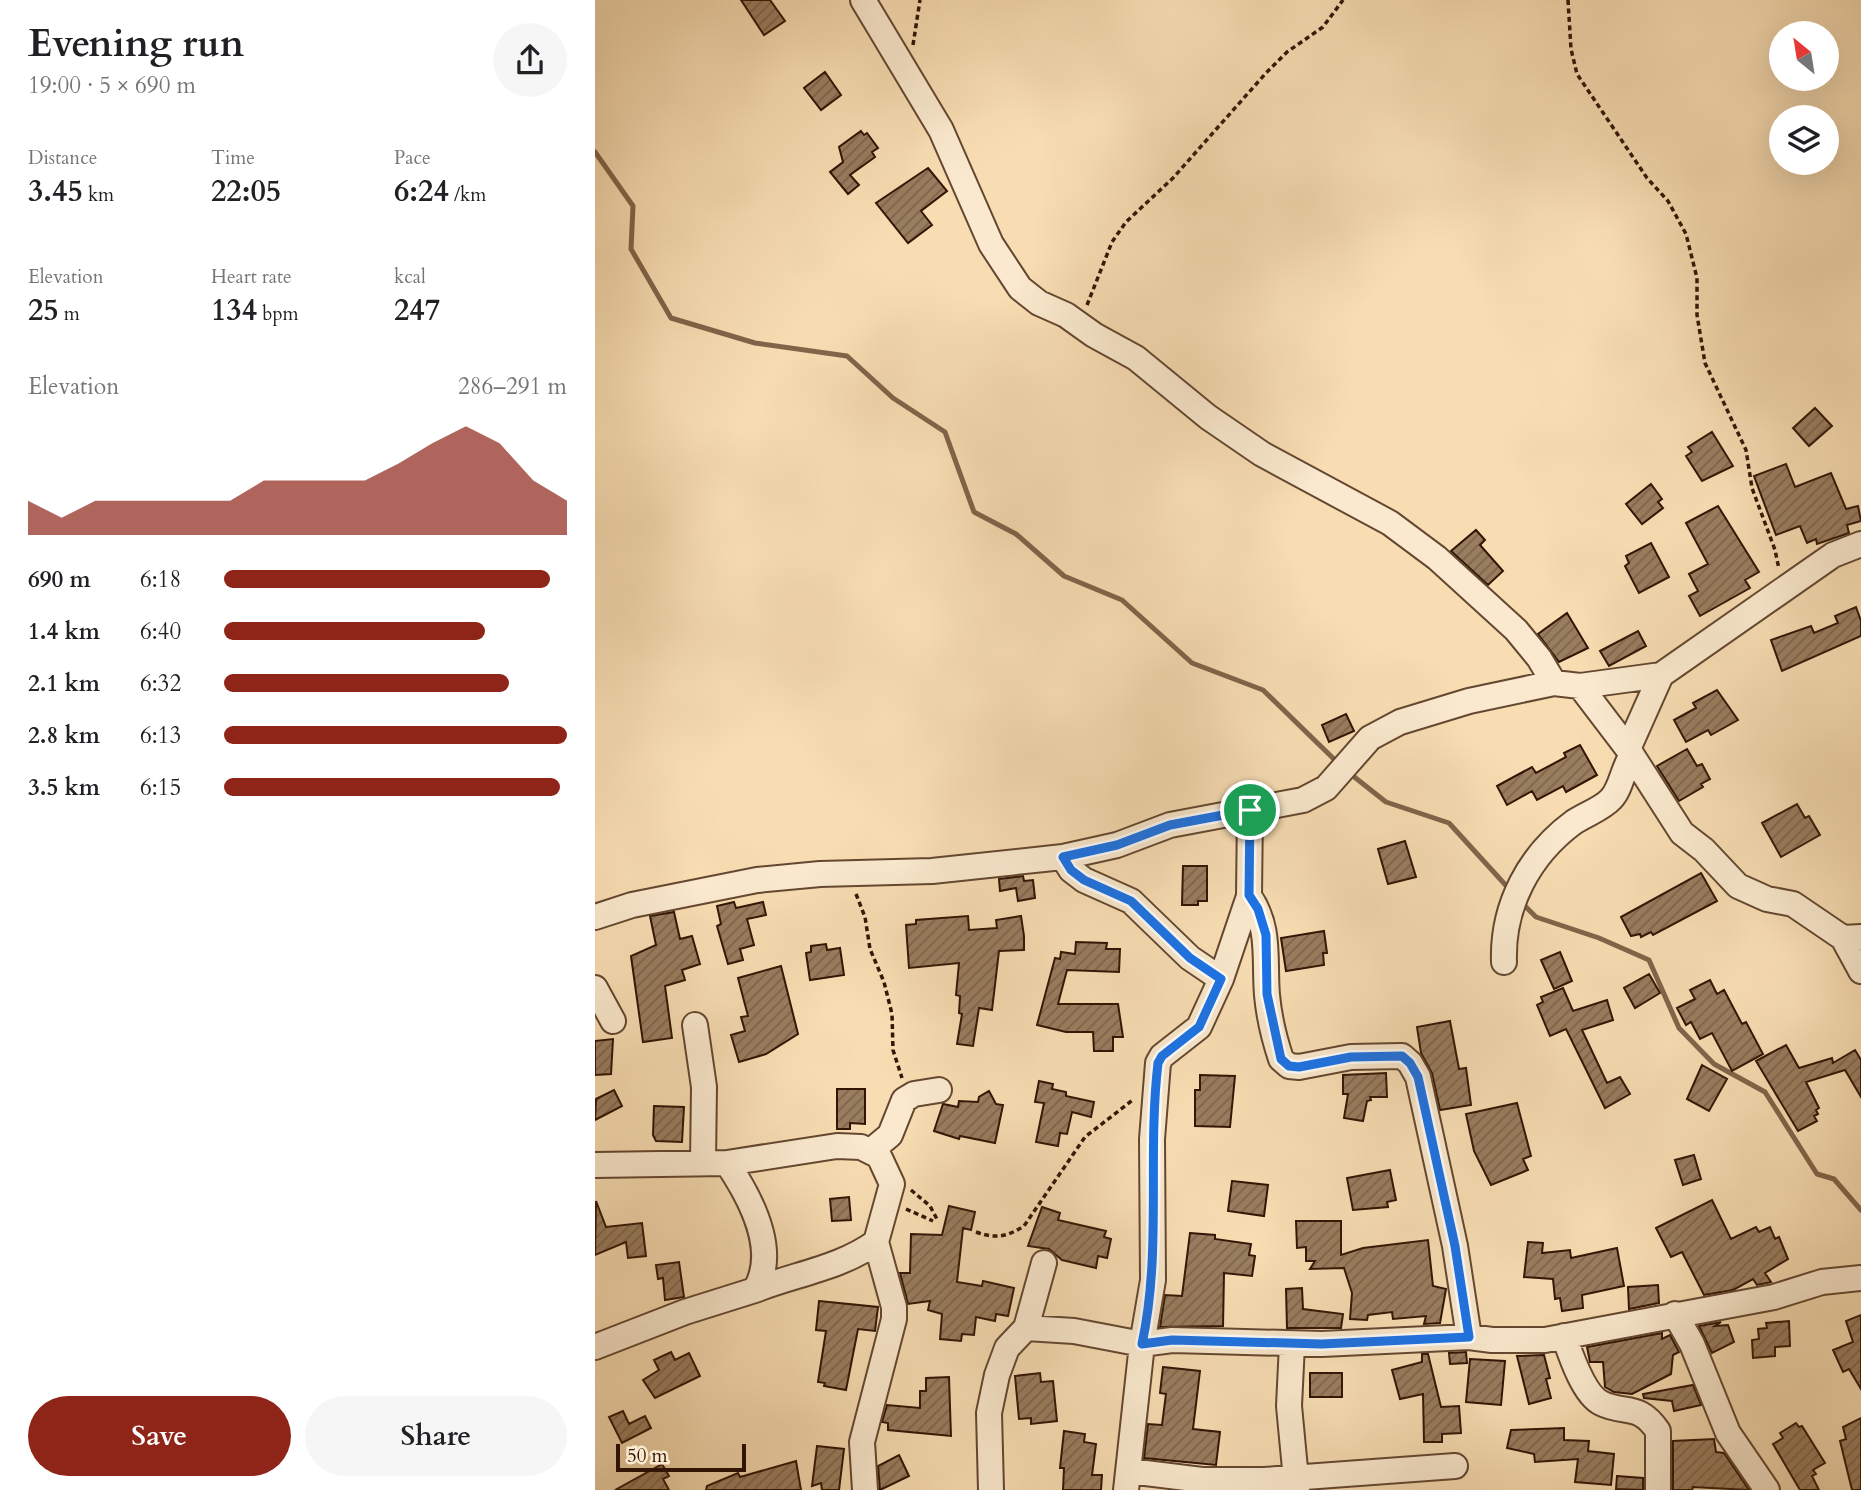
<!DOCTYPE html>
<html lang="en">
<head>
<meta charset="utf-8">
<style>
  :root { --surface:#fff; --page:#f6f6f6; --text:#202124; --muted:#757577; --accent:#8f2418 }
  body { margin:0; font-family:Cardo,serif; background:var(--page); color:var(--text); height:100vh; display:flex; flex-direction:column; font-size:26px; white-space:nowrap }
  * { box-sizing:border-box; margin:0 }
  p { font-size:23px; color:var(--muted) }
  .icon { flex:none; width:38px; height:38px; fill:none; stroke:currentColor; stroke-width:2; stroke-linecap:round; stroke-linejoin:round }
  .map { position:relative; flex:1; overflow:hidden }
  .drawer { display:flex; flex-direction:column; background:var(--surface); width:595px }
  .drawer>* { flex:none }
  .needle { width:46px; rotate:330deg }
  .fabs { position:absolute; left:1174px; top:21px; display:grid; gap:14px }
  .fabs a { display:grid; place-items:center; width:70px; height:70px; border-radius:50%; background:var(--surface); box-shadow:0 7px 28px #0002; font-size:35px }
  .scale { position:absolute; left:21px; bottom:18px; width:130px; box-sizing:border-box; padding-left:7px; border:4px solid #321505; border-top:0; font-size:19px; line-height:24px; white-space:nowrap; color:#321505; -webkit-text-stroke:5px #fae9ce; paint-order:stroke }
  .pin { position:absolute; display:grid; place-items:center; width:60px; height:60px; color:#fff; margin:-30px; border:4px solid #fff; border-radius:50%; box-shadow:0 2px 7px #0007 }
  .round { display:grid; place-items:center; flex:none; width:74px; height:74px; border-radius:37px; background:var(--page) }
  .summary { display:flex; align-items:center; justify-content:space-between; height:119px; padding:0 28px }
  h1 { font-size:38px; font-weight:700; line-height:52px }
  .metrics { display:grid; grid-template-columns:repeat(3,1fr); gap:10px; height:119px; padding:7px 28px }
  .metrics div { display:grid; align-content:center }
  .metrics b { font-size:30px; font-weight:700 }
  .metrics small { font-size:19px; font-weight:400 }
  .metrics p { font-size:19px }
  .chart { height:196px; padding:14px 28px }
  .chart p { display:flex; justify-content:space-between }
  .chart svg { width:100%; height:126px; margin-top:7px; fill:var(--accent); opacity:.7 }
  .primary-button { display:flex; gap:14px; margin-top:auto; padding:14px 28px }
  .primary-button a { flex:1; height:80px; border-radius:42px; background:var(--accent); color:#fff; font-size:28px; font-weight:700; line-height:80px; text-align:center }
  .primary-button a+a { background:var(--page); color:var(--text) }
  ul { padding:0 28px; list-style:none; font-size:23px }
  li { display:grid; grid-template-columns:112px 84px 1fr; align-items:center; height:52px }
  li i { height:18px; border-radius:9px; background:var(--accent) }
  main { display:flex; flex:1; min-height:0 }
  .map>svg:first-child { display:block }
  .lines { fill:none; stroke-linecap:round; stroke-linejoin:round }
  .stream { stroke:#81644a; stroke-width:5 }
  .building { fill:url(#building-hatch); stroke:#321505; stroke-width:2 }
  .minor-casing { stroke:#644730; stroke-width:28 }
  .path { stroke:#321505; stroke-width:3.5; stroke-dasharray:5 3.5; stroke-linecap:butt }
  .minor { stroke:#fae9ce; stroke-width:24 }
  .route-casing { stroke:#fff; stroke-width:14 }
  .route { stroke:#1a73e8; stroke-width:9 }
</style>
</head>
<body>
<main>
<section class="drawer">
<div class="summary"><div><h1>Evening run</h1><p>19:00 · 5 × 690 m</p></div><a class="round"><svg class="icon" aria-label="share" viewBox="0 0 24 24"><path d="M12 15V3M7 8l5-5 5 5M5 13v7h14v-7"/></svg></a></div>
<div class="metrics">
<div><p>Distance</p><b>3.45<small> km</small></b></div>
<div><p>Time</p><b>22:05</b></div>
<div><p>Pace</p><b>6:24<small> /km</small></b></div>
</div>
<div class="metrics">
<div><p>Elevation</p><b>25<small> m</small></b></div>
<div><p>Heart rate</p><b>134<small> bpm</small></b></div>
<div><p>kcal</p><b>247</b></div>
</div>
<div class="chart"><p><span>Elevation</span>286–291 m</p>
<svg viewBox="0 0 160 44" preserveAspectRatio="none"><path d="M0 44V32L10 38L20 32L30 32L40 32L50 32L60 32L70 25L80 25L90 25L100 25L110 19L120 12L130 6L140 12L150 25L160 32V44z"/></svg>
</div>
<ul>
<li><b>690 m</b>6:18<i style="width:95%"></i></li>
<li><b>1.4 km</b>6:40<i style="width:76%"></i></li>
<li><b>2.1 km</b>6:32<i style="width:83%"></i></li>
<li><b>2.8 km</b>6:13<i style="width:100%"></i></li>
<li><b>3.5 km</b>6:15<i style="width:98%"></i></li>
</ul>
<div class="primary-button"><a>Save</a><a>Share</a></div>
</section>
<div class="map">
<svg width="1266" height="1490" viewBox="0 0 1266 1490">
  <defs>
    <pattern id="building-hatch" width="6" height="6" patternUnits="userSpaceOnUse" patternTransform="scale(1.75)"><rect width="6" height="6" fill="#997d5f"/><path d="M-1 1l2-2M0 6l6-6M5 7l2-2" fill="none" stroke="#7d654c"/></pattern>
  </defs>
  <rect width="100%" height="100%" fill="#f8ddb3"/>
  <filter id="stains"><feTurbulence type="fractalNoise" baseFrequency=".00286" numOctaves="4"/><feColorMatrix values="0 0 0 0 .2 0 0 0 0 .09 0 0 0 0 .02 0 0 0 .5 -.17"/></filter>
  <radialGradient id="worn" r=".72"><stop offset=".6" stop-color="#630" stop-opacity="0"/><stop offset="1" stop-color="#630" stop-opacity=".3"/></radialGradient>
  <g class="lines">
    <path class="stream" d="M 0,152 L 38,206 L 36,249 L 76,318 L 160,343 L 252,356 L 298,398 L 350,432 L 379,512 L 421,534 L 469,576 L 527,600 L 597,663 L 668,690 L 743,763
      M 753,772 L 791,802 L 854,823 L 916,891
      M 925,901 L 941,917 L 1004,938 L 1054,960 L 1084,1028 L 1119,1064 L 1170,1092 L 1222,1174 L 1239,1179 L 1266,1210"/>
  </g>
  <path class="building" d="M 146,0 L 175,0 L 190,21 L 169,35 Z
    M 230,72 L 246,95 L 226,110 L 209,88 Z
    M 266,131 L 269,135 L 272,133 L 283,148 L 277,152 L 280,157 L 255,175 L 264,185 L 253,194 L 235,172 L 248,162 L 244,147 Z
    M 333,168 L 352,191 L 326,211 L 337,225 L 313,243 L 281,203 Z
    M 1220,408 L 1237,426 L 1214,446 L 1198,428 Z
    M 1117,432 L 1138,466 L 1107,481 L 1091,456 L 1097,452 L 1093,447 Z
    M 1191,464 L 1200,487 L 1236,473 L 1251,509 L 1263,506 L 1266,521 L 1252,525 L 1254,533 L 1222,544 L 1221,539 L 1212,543 L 1205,526 L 1181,535 L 1159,476 Z
    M 1056,484 L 1067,499 L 1063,502 L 1068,508 L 1047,524 L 1031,504 Z
    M 1123,506 L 1164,572 L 1150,580 L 1155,588 L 1105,616 L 1094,596 L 1103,591 L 1094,574 L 1113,564 L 1091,523 Z
    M 881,530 L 890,540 L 885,545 L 908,571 L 893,585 L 856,551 Z
    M 1056,543 L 1074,577 L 1044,593 L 1030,566 L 1034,563 L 1031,556 Z
    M 1261,607 L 1266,621 L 1266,636 L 1187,671 L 1176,640 L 1216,626 L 1219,633 L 1243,623 L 1240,616 Z
    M 972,613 L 993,648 L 964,662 L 943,634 Z
    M 1043,631 L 1051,646 L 1014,666 L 1005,651 Z
    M 1122,690 L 1143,720 L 1116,735 L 1113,730 L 1091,742 L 1079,720 L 1101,708 L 1098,703 Z
    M 751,714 L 759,731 L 734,742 L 727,725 Z
    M 985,745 L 1002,775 L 971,792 L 968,786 L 942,800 L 937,791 L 912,805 L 902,786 L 937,767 L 941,773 L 971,757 L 969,753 Z
    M 1092,749 L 1102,766 L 1107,764 L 1115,779 L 1106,784 L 1108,787 L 1084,801 L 1062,766 Z
    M 1202,804 L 1210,818 L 1214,816 L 1225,835 L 1186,857 L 1167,823 Z
    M 810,841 L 821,877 L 793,884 L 783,849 Z
    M 588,866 L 612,866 L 612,901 L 603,901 L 603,905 L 587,905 Z
    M 1106,873 L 1122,901 L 1058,935 L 1056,932 L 1046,937 L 1045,934 L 1036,936 L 1026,917 Z
    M 428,876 L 429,881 L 438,880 L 440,898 L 423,901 L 421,888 L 405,891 L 404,879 Z
    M 139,902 L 141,908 L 168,902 L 171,915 L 152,919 L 159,945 L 145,949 L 148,960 L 133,964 L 122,926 L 126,924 L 122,906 Z
    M 79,912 L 85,939 L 97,936 L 105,964 L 87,970 L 90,980 L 70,986 L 77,1038 L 48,1042 L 36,956 L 61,945 L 55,916 Z
    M 373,916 L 374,930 L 402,928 L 401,920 L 426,916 L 429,936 L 429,950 L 404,951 L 397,1010 L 384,1008 L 378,1046 L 362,1044 L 367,1014 L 364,1013 L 365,996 L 361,995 L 364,963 L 314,968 L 311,925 L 321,924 L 321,920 Z
    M 729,931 L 732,953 L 728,953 L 729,965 L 691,971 L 686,938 Z
    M 481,942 L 512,943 L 511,949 L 525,949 L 524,972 L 472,970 L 463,1004 L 523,1004 L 528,1037 L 518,1037 L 518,1051 L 499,1051 L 498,1032 L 471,1032 L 442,1025 L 460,958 L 465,959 L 466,952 L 480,954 Z
    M 231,944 L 232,950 L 245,948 L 249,975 L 215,980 L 211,953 L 216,952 L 216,946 Z
    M 965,952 L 977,981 L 959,989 L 946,960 Z
    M 186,966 L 203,1034 L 171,1054 L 144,1062 L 136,1035 L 150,1031 L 146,1017 L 153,1016 L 143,978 Z
    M 1054,974 L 1065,993 L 1040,1008 L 1029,988 Z
    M 1115,980 L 1122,994 L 1129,990 L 1147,1024 L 1151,1022 L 1168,1054 L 1137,1071 L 1117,1033 L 1105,1039 L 1096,1022 L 1091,1025 L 1082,1008 L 1100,999 L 1095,990 Z
    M 968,988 L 978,1011 L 1012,1000 L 1018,1020 L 987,1030 L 1012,1083 L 1025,1077 L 1035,1094 L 1010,1108 L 971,1029 L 955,1036 L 942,1005 L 948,1002 L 946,997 Z
    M 855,1021 L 864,1069 L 871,1068 L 876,1105 L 845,1110 L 837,1073 L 826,1053 L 822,1027 Z
    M 18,1039 L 16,1074 L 0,1075 L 0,1041 Z
    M 1191,1045 L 1204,1068 L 1237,1058 L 1238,1063 L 1260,1050 L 1266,1060 L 1266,1097 L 1250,1070 L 1211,1082 L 1224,1108 L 1221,1110 L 1223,1114 L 1219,1116 L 1222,1121 L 1203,1131 L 1161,1061 Z
    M 1107,1065 L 1132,1079 L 1114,1111 L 1092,1099 Z
    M 791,1073 L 792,1097 L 775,1097 L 776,1100 L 772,1101 L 768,1121 L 749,1118 L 753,1094 L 748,1094 L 748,1075 Z
    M 605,1075 L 640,1076 L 635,1127 L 600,1126 L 600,1090 L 605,1090 Z
    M 444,1081 L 458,1084 L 457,1089 L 471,1092 L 471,1096 L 499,1102 L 496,1117 L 477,1112 L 472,1134 L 465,1133 L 463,1146 L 441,1142 L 449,1103 L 440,1102 Z
    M 242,1089 L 270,1089 L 270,1124 L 255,1123 L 255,1129 L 242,1129 Z
    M 19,1090 L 27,1106 L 0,1120 L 1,1099 Z
    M 394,1091 L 401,1104 L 408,1105 L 400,1143 L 365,1136 L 364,1139 L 339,1131 L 348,1104 L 363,1107 L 364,1101 L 383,1102 L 384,1097 Z
    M 922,1103 L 936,1156 L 928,1159 L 933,1170 L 896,1185 L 879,1151 L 871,1114 Z
    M 59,1106 L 89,1107 L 87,1142 L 61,1141 L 58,1135 Z
    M 1099,1155 L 1106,1179 L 1088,1185 L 1080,1160 Z
    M 795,1170 L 801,1200 L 792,1202 L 793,1207 L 758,1210 L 752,1178 Z
    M 637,1181 L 673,1185 L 669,1216 L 633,1211 Z
    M 254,1197 L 256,1220 L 237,1221 L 235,1199 Z
    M 1117,1200 L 1136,1239 L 1161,1227 L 1164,1232 L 1175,1227 L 1180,1239 L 1184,1237 L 1193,1259 L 1170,1273 L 1176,1282 L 1162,1285 L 1158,1279 L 1138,1290 L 1109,1295 L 1087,1252 L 1076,1257 L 1061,1228 Z
    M 1,1201 L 11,1227 L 47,1223 L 51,1256 L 33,1258 L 31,1242 L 0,1255 Z
    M 354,1206 L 380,1212 L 376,1230 L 368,1228 L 362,1282 L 387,1286 L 388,1281 L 419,1288 L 413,1316 L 401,1314 L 400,1321 L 381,1317 L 379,1335 L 367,1334 L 366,1341 L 345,1339 L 347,1314 L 333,1310 L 335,1301 L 313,1304 L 305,1273 L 315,1273 L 316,1234 L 347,1235 Z
    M 447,1207 L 465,1213 L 463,1220 L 511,1231 L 509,1237 L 516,1239 L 512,1258 L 503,1256 L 501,1268 L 467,1260 L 454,1249 L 433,1246 Z
    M 701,1221 L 746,1221 L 746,1255 L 768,1248 L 833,1240 L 838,1286 L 851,1289 L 845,1323 L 829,1324 L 831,1316 L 798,1319 L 797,1312 L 773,1315 L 772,1320 L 755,1319 L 757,1293 L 749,1268 L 715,1269 L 720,1261 L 711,1261 L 711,1247 L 702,1248 Z
    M 595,1233 L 620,1235 L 620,1239 L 656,1244 L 654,1255 L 660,1256 L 657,1276 L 629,1273 L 628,1326 L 565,1327 L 570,1295 L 587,1296 Z
    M 933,1242 L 948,1243 L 947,1253 L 975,1250 L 976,1258 L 1022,1248 L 1029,1286 L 987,1295 L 988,1308 L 967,1311 L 965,1298 L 960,1299 L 958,1279 L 929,1277 Z
    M 84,1262 L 89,1297 L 70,1300 L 68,1278 L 63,1279 L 61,1265 Z
    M 1063,1285 L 1064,1303 L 1034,1309 L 1033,1287 Z
    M 707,1288 L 708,1309 L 748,1314 L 746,1328 L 692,1328 L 691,1289 Z
    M 224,1301 L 283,1307 L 280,1331 L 263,1329 L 251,1390 L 229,1386 L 230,1383 L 223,1382 L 231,1331 L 221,1330 Z
    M 1266,1315 L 1266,1389 L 1254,1369 L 1248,1372 L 1238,1350 L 1258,1342 L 1251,1321 Z
    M 1194,1321 L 1195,1346 L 1180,1347 L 1180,1356 L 1158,1358 L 1157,1340 L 1164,1339 L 1163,1329 L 1172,1328 L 1171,1323 Z
    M 1126,1322 L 1120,1326 L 1133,1325 L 1139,1342 L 1117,1353 L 1104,1326 Z
    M 1067,1333 L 1067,1339 L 1075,1335 L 1084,1352 L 1078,1355 L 1076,1374 L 1037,1394 L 1019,1392 L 1010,1387 L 1008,1362 L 995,1362 L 992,1347 Z
    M 76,1352 L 80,1360 L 94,1353 L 105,1376 L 60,1398 L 48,1380 L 64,1370 L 59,1360 Z
    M 871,1352 L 872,1363 L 855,1364 L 854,1353 Z
    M 827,1354 L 833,1354 L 846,1407 L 864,1406 L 866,1433 L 847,1434 L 847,1442 L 829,1442 L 828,1394 L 805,1399 L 797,1370 L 827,1362 Z
    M 949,1355 L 955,1378 L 951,1379 L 956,1398 L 934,1404 L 922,1356 Z
    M 875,1359 L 910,1361 L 906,1405 L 871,1402 Z
    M 568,1367 L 605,1371 L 598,1429 L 625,1432 L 621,1465 L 549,1458 L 553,1424 L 567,1425 L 571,1394 L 565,1393 Z
    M 445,1373 L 446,1382 L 458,1381 L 462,1421 L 436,1424 L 436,1418 L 424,1419 L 420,1376 Z
    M 715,1373 L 747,1373 L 747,1397 L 715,1397 Z
    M 354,1377 L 356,1436 L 293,1430 L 293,1423 L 287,1422 L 292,1405 L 325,1408 L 325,1391 L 331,1391 L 331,1378 Z
    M 1098,1385 L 1106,1405 L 1079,1411 L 1077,1401 L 1049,1398 L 1048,1394 Z
    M 28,1411 L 34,1424 L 50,1416 L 56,1428 L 27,1443 L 14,1417 Z
    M 1266,1418 L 1266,1490 L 1257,1490 L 1245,1441 L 1251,1439 L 1248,1427 Z
    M 1201,1423 L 1204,1427 L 1207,1426 L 1230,1463 L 1218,1470 L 1221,1474 L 1217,1476 L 1224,1490 L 1205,1490 L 1178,1444 L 1188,1438 L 1185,1433 Z
    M 969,1428 L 969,1440 L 994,1441 L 993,1451 L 1019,1454 L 1016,1485 L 980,1482 L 983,1459 L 940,1462 L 939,1454 L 912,1448 L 916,1430 Z
    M 469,1431 L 490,1434 L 489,1442 L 501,1444 L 497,1475 L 507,1475 L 506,1490 L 468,1490 L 469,1468 L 465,1468 Z
    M 1119,1439 L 1121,1452 L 1129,1453 L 1154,1490 L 1098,1487 L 1097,1490 L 1078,1490 L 1078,1441 Z
    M 222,1446 L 249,1449 L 244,1490 L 227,1490 L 226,1483 L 217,1486 Z
    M 304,1455 L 314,1476 L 285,1490 L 283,1466 Z
    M 201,1461 L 206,1490 L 111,1490 L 112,1486 L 143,1473 L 145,1477 Z
    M 67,1464 L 74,1476 L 68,1479 L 74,1490 L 20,1490 Z
    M 1022,1476 L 1048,1478 L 1048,1490 L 1021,1489 Z"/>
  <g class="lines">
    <g class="minor-casing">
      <path id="minor" d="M 268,0 L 346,130 L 396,244 L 425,288 L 444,303 L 471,315 L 499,335 L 541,358 L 613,417 L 667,454 L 795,523 L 842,558 L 921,630 L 944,658 L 959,683
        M 985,686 L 1033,749 L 1087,833 L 1109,850 L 1143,886 L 1172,899 L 1198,904 L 1248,938 L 1266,937
        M 1033,749 L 1066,675
        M 468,857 L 476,870 L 489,880 L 536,901 L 595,958 L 626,979
        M 654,896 C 676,928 669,958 672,995 C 674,1017 679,1038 686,1059 L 694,1066 L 704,1067 L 756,1057 L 807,1056 L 815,1063 L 823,1077 L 860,1246 L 874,1337
        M 0,917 L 37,905 L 162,880 L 225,874 L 337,871 L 468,857 L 522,845 L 575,825 L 708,800 L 731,788 L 775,738 L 805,722 L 874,701 L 959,683 L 985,686 L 1066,675 L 1238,555 L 1266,544
        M 1248,938 L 1266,971
        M 909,962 C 907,906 934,855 979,822 C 991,814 1007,809 1016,799 C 1026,789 1028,768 1037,755
        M 0,988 L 18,1021
        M 100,1025 L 109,1087 L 108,1161
        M 277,1150 L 295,1135 L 309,1100 L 319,1094 L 344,1090
        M 0,1165 L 132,1163 L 242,1146 L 266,1147 L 284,1156 L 297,1184 L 281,1242 L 299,1307 L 299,1319 L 267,1442 L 270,1490
        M 160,1290 C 200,1274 246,1268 281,1242
        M 1080,1314 L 1097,1344 L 1133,1433 L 1172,1490
        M 431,1328 L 479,1331 L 547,1344 L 577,1340 L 727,1344 L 874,1337 L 897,1340 L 950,1340 L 1179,1297 L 1227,1282 L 1266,1278
        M 969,1336 C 975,1353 988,1394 1006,1403 C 1030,1415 1043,1402 1063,1431 L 1063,1490
        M 697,1344 L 694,1406 L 702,1490
        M 0,1347 L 90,1312 L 160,1290 C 184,1251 155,1197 132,1163
        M 534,1471 L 607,1480 L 669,1480 L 860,1466
        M 396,1490 L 394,1413 L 402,1375 L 412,1348 L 431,1328 L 449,1263
        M 531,1490 L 547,1344 L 558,1280 L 557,1139 L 563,1063 L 567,1056 L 604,1027 L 626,979 L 654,896 L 655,810"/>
    </g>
    <path class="path" d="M 973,0 L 976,49 L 982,74 L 1052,178 L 1073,201 L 1091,234 L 1102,278 L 1102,315 L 1110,363 L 1151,450 L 1157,488 L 1180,550 L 1184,569
      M 318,45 L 325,0
      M 492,305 L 517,242 L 531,222 L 578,178 L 671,73 L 692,52 L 728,27 L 748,0
      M 261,894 L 270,917 L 275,949 L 289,982 L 297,1014 L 298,1050 L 307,1078
      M 316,1190 L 335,1206 L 343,1221
      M 311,1209 L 338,1221
      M 381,1232 C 400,1239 412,1237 429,1226 L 490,1137 L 539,1099"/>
    <use href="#minor" class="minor"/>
  </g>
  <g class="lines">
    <g class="route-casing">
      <path id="route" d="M 655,810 L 654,895 L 663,909 L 671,935 L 672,994 L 686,1059 L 694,1066 L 704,1067 L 756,1057 L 807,1056 L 815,1063 L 823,1077 L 860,1246 L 874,1337 L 727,1344 L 577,1340 L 547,1344 C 567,1251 552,1157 563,1063 L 567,1056 L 604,1027 L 626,979 L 595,958 L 536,901 L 489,880 L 476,870 L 468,857 L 522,845 L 575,825 Z"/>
    </g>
    <use href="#route" class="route"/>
  </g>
  <rect width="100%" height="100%" filter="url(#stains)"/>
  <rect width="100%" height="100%" fill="url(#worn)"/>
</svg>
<div class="fabs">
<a><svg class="needle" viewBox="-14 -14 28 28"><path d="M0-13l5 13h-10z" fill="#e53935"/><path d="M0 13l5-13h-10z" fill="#757577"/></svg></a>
<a><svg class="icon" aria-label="layers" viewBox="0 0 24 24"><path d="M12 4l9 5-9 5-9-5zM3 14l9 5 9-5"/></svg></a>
</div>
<div class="scale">50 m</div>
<div class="pin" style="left:655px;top:810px;background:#1e9e55"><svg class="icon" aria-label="arrive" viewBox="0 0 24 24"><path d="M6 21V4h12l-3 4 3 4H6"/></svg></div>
</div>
</main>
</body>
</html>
